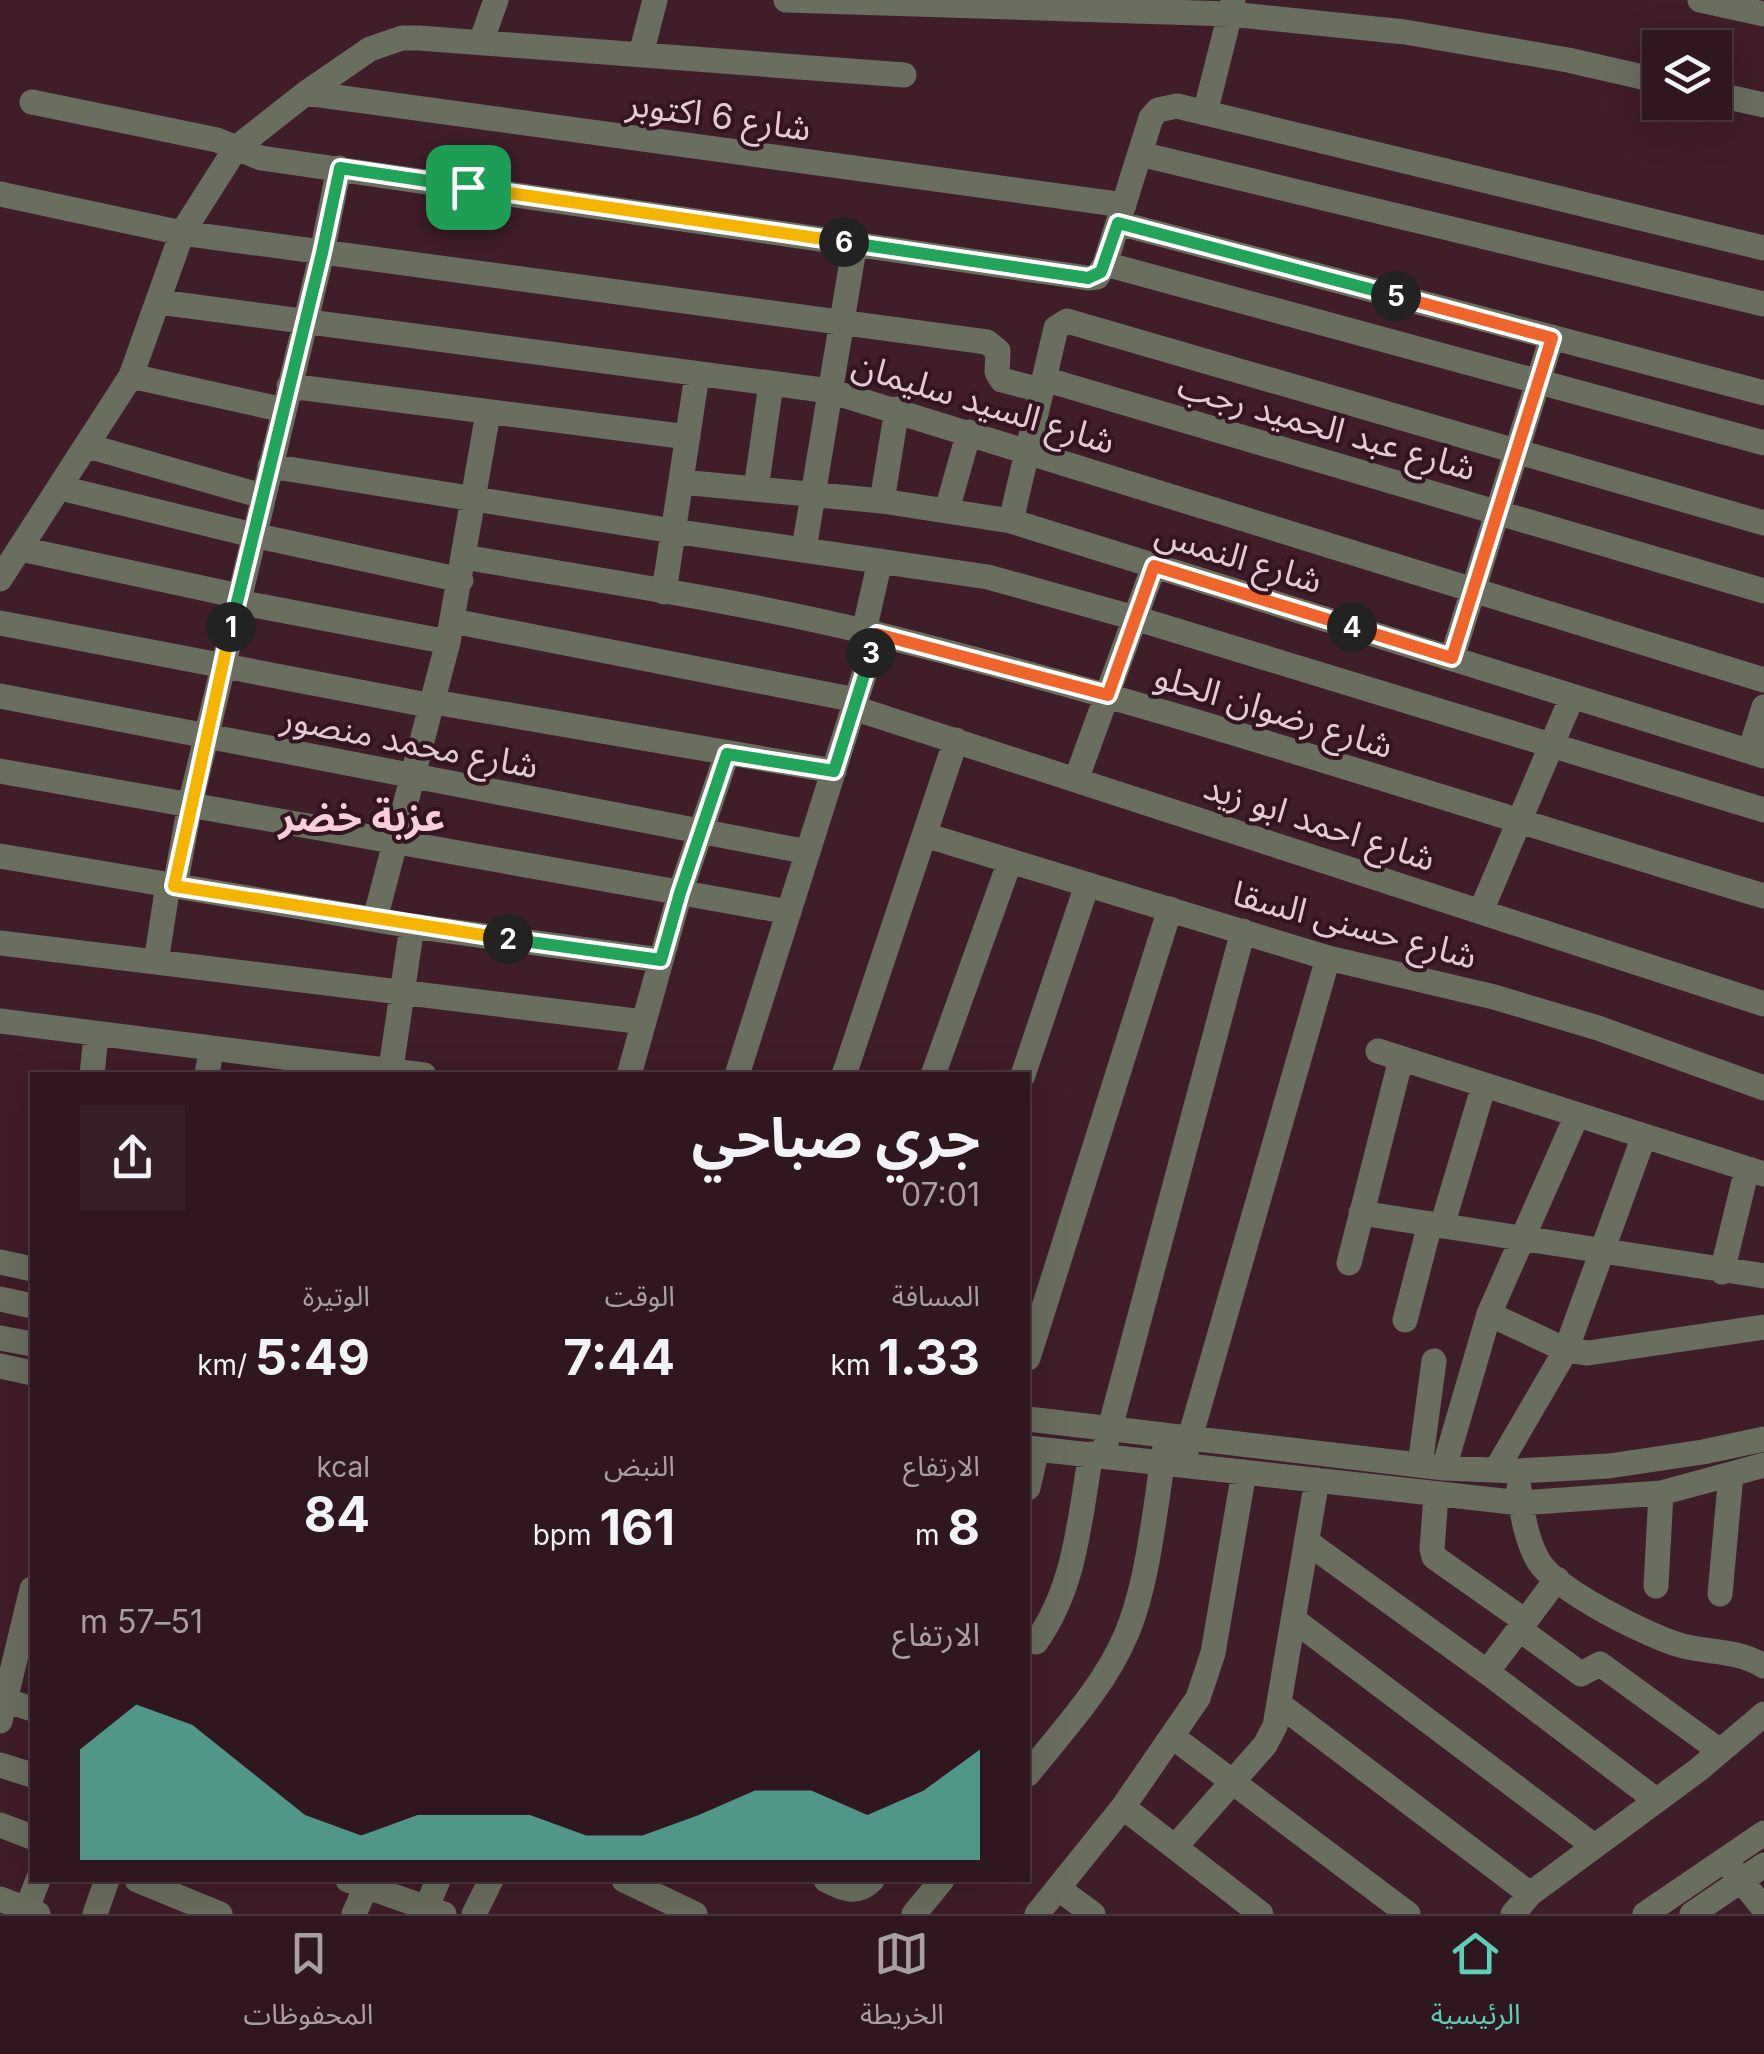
<!DOCTYPE html>
<html lang="ar">
<head>
<meta charset="utf-8">
<style>
  :root { --surface:#2f161f; --page:#371f28; --text:#f1f3f6; --muted:#a79fa4; --line:#4a353d; --accent:#5eceb8 }
  body { margin:0; font-family:Inter,"Noto Sans Arabic",sans-serif; background:var(--page); color:var(--text); direction:rtl; height:100vh; display:flex; flex-direction:column; font-size:38px; white-space:nowrap }
  * { box-sizing:border-box; margin:0 }
  p { font-size:32px; color:var(--muted) }
  .icon { flex:none; width:55px; height:55px; fill:none; stroke:currentColor; stroke-width:2; stroke-linecap:round; stroke-linejoin:round }
  .map { position:relative; flex:1; overflow:hidden; direction:ltr }
  .details { position:absolute; left:30px; top:1072px; width:1000px; height:810px; display:flex; flex-direction:column; background:var(--surface); border-radius:0px; box-shadow:0 10px 40px #0002,0 0 0 2px var(--line); direction:rtl }
  .details>* { flex:none }
  .controls { position:absolute; left:1642px; top:30px; display:grid; gap:20px }
  .controls a { display:grid; place-items:center; width:90px; height:90px; border-radius:0px; background:var(--surface); box-shadow:0 10px 40px #0002,0 0 0 2px var(--line); font-size:50px }
  .pin { position:absolute; display:grid; place-items:center; width:85px; height:85px; color:#fff; margin:-42px; border-radius:20px; box-shadow:0 5px 15px #0006 }
  .km { position:absolute; width:50px; height:50px; margin:-25px; border-radius:50%; background:#222; color:#fff; font-size:28px; line-height:50px; text-align:center }
  .round { display:grid; place-items:center; flex:none; width:105px; height:105px; border-radius:0px; background:var(--page) }
  .head { display:flex; align-items:center; justify-content:space-between; height:170px; padding:0 50px }
  h1 { font-size:55px; font-weight:700; line-height:75px }
  .metrics { display:grid; grid-template-columns:repeat(3,1fr); gap:15px; height:170px; padding:10px 50px }
  .metrics div { display:grid; align-content:center }
  .metrics b { font-size:50px; font-weight:700 }
  .metrics small { font-size:28px; font-weight:400 }
  .metrics p { font-size:28px }
  .chart { height:280px; padding:20px 50px }
  .chart p { display:flex; justify-content:space-between }
  .chart svg { width:100%; height:180px; margin-top:10px; fill:var(--accent); opacity:.7 }
  .dock { display:flex; justify-content:space-around; align-items:center; height:140px; border-top:2px solid var(--line); background:var(--surface); font-size:28px; color:var(--muted) }
  .dock a { display:grid; justify-items:center; gap:5px }
  .dock .on { color:var(--accent) }
  .map>svg:first-child { display:block }
  .lines { fill:none; stroke-linecap:round; stroke-linejoin:round }
  .minor { stroke:#6a6e5e; stroke-width:25 }
  .split-1-casing { stroke:#fff; stroke-width:20 }
  .split-2-casing { stroke:#fff; stroke-width:20 }
  .split-3-casing { stroke:#fff; stroke-width:20 }
  .split-4-casing { stroke:#fff; stroke-width:20 }
  .split-5-casing { stroke:#fff; stroke-width:20 }
  .split-6-casing { stroke:#fff; stroke-width:20 }
  .split-7-casing { stroke:#fff; stroke-width:20 }
  .split-1 { stroke:#22a559; stroke-width:12 }
  .split-2 { stroke:#f5b400; stroke-width:12 }
  .split-3 { stroke:#22a559; stroke-width:12 }
  .split-4 { stroke:#f0652b; stroke-width:12 }
  .split-5 { stroke:#f0652b; stroke-width:12 }
  .split-6 { stroke:#22a559; stroke-width:12 }
  .split-7 { stroke:#f5b400; stroke-width:12 }
  .labels { text-anchor:middle; dominant-baseline:central; stroke-width:8; stroke-linejoin:round; paint-order:stroke }
  .street-label { font-size:35px; fill:#e2cbd2; stroke:#341420 }
  .quarter-label { font-size:40px; font-weight:bold; fill:#facdda; stroke:#341420 }
</style>
</head>
<body>
<div class="map">
<svg width="1764" height="1914" viewBox="0 0 1764 1914">
  <rect width="100%" height="100%" fill="#3f1d29"/>
  <g class="lines">
    <path class="minor" d="M 786,0 L 1230,14 L 1405,32 L 1568,60 L 1660,81
      M 1700,0 L 1764,14
      M 481,42 L 496,0
      M 641,54 L 655,0
      M 306,93 L 1124,205
      M 1715,94 L 1764,105
      M 32,102 L 217,140 L 261,158 L 1088,278 L 1097,277 L 1105,264 L 1151,118 L 1158,110 L 1177,106 L 1764,248
      M 1205,113 L 1233,2
      M 1140,154 L 1764,304
      M 0,194 L 182,233 L 987,342 L 998,351 L 997,372 L 1002,380 L 1041,390
      M 1118,223 L 1764,393
      M 1105,264 L 1764,443
      M 159,302 L 830,391 L 1764,680
      M 131,376 L 284,410
      M 1044,379 L 1764,591
      M 289,386 L 688,437
      M 88,446 L 262,496
      M 270,466 L 673,531 L 988,577 L 1135,618 L 1764,810
      M 681,482 L 882,501 L 1011,521 L 1764,756
      M 61,488 L 253,535 L 461,580
      M 756,489 L 771,384
      M 882,501 L 897,409
      M 947,510 L 969,432
      M 1011,521 L 1056,328 L 1067,321 L 1764,523
      M 21,549 L 239,596
      M 804,549 L 855,243
      M 464,557 C 602,581 743,601 880,635 C 1178,709 1470,808 1764,896
      M 0,579 L 131,376 L 182,233 L 236,148 L 306,93 L 370,49 L 402,38 L 419,38 L 904,75
      M 664,592 L 697,375
      M 238,602 L 448,642
      M 453,621 L 856,700
      M 0,623 L 433,706
      M 864,631 L 880,561
      M 1452,658 L 1552,337
      M 0,696 L 808,852
      M 434,702 L 834,771
      M 854,708 L 1764,1004
      M 1750,751 L 1764,707
      M 0,771 L 789,912
      M 1076,780 L 1154,566
      M 925,835 L 1328,958 L 1494,997 L 1598,1028 L 1764,1088
      M 0,856 L 412,926 L 661,960
      M 175,886 L 190,805 L 322,253 L 339,168
      M 1481,911 L 1572,697
      M 375,919 L 448,642 L 488,413
      M 0,943 L 644,1022
      M 156,962 L 168,885
      M 0,1021 L 424,1075
      M 1378,1051 L 1764,1174
      M 92,1075 L 96,1035
      M 207,1075 L 211,1050
      M 390,1075 L 412,926
      M 629,1075 L 680,893 L 727,754
      M 737,1075 L 877,634
      M 844,1075 L 956,740
      M 933,1075 L 1010,861
      M 1023,1075 L 1087,885
      M 1361,1213 L 1764,1276
      M 1442,1226 L 1484,1085
      M 0,1262 L 32,1269
      M 1349,1263 L 1401,1059
      M 1722,1272 L 1747,1169
      M 0,1299 L 32,1306
      M 1489,1314 L 1566,1350 L 1588,1353 L 1764,1327
      M 1405,1320 L 1430,1224
      M 0,1338 L 32,1344
      M 1028,1358 L 1170,909
      M 0,1366 L 32,1373
      M 1028,1419 L 1444,1468 L 1517,1471 L 1609,1466 L 1703,1452 L 1764,1439
      M 1106,1443 L 1243,931
      M 1028,1448 L 1521,1503 L 1661,1493 L 1764,1465
      M 1185,1455 L 1328,958
      M 1420,1465 L 1434,1361
      M 1444,1468 L 1489,1314 L 1577,1115
      M 1496,1470 L 1566,1350 L 1644,1136
      M 1028,1488 L 1037,1449
      M 1519,1488 C 1521,1511 1527,1542 1539,1562 C 1558,1591 1649,1637 1683,1646 C 1711,1653 1738,1650 1764,1666
      M 1436,1495 L 1432,1549 L 1434,1557 L 1525,1621
      M 1307,1542 L 1487,1672 L 1656,1800
      M 1656,1586 L 1661,1493
      M 1720,1594 L 1731,1474
      M 1294,1620 L 1594,1846
      M 1519,1629 L 1581,1674 L 1600,1664 L 1720,1751
      M 1036,1642 C 1076,1586 1079,1521 1091,1454
      M 1487,1672 L 1557,1579
      M 5,1700 L 32,1709
      M 1279,1704 L 1530,1894
      M 0,1721 L 32,1589
      M 1173,1737 L 1408,1914
      M 0,1765 L 32,1775
      M 1028,1774 C 1063,1730 1104,1687 1126,1635 C 1149,1582 1155,1505 1165,1446
      M 1123,1807 L 1261,1914
      M 0,1825 L 32,1837
      M 1175,1847 L 1265,1745 L 1275,1726 L 1317,1480
      M 1733,1870 L 1764,1909
      M 137,1880 L 220,1914
      M 348,1880 L 444,1914
      M 624,1880 L 695,1914
      M 826,1880 C 842,1888 857,1896 872,1880
      M 1059,1889 L 1093,1914
      M 0,1899 L 38,1914
      M 30,1914 L 31,1898 L 38,1880
      M 95,1914 L 107,1880
      M 354,1914 L 369,1880
      M 424,1914 L 438,1880
      M 474,1914 L 491,1880
      M 914,1914 L 942,1880
      M 1037,1914 L 1123,1807 L 1198,1698 L 1213,1653 L 1244,1472
      M 1513,1914 L 1530,1894 L 1698,1770 L 1764,1714
      M 1645,1914 L 1764,1833
      M 1692,1914 L 1764,1865"/>
  </g>
  <g class="lines">
    <g class="split-1-casing">
      <path id="split-1" d="M 231,627 L 322,253 L 340,168 L 468,187"/>
    </g>
    <g class="split-2-casing">
      <path id="split-2" d="M 231,627 L 174,886 L 508,939"/>
    </g>
    <g class="split-3-casing">
      <path id="split-3" d="M 508,939 L 661,960 L 680,893 L 727,754 L 834,771 L 871,653"/>
    </g>
    <g class="split-4-casing">
      <path id="split-4" d="M 871,653 L 877,634 L 1108,695 L 1154,566 L 1352,627"/>
    </g>
    <g class="split-5-casing">
      <path id="split-5" d="M 1352,627 L 1452,658 L 1552,338 L 1396,296"/>
    </g>
    <g class="split-6-casing">
      <path id="split-6" d="M 844,242 L 1088,278 L 1101,272 L 1118,223 L 1396,296"/>
    </g>
    <g class="split-7-casing">
      <path id="split-7" d="M 468,187 L 844,242"/>
    </g>
    <use href="#split-1" class="split-1"/>
    <use href="#split-2" class="split-2"/>
    <use href="#split-3" class="split-3"/>
    <use href="#split-4" class="split-4"/>
    <use href="#split-5" class="split-5"/>
    <use href="#split-6" class="split-6"/>
    <use href="#split-7" class="split-7"/>
  </g>
  <g class="labels">
    <g class="street-label">
      <text transform="translate(719 115) rotate(8)">شارع 6 اكتوبر</text>
      <text transform="translate(984 402) rotate(17)">شارع السيد سليمان</text>
      <text transform="translate(1327 426) rotate(16)">شارع عبد الحميد رجب</text>
      <text transform="translate(1239 556) rotate(17)">شارع النمس</text>
      <text transform="translate(1274 710) rotate(17)">شارع رضوان الحلو</text>
      <text transform="translate(410 741) rotate(11)">شارع محمد منصور</text>
      <text transform="translate(1320 822) rotate(18)">شارع احمد ابو زيد</text>
      <text transform="translate(1355 924) rotate(15)">شارع حسنى السقا</text>
    </g>
    <g class="quarter-label">
      <text x="362" y="816">عزبة خضر</text>
    </g>
  </g>
</svg>
<div class="controls">
<a><svg class="icon" aria-label="layers" viewBox="0 0 24 24"><path d="M12 4l9 5-9 5-9-5zM3 14l9 5 9-5"/></svg></a>
</div>
<div class="pin" style="left:468px;top:187px;background:#1e9e55"><svg class="icon" aria-label="arrive" viewBox="0 0 24 24"><path d="M6 21V4h12l-3 4 3 4H6"/></svg></div>
<b class="km" style="left:231px;top:627px">1</b>
<b class="km" style="left:508px;top:939px">2</b>
<b class="km" style="left:871px;top:653px">3</b>
<b class="km" style="left:1352px;top:627px">4</b>
<b class="km" style="left:1396px;top:296px">5</b>
<b class="km" style="left:844px;top:242px">6</b>
<section class="details">
<div class="head"><div><h1>جري صباحي</h1><p>07:01</p></div><a class="round"><svg class="icon" aria-label="share" viewBox="0 0 24 24"><path d="M12 15V3M7 8l5-5 5 5M5 13v7h14v-7"/></svg></a></div>
<div class="metrics">
<div><p>المسافة</p><b>1.33<small> km</small></b></div>
<div><p>الوقت</p><b>7:44</b></div>
<div><p>الوتيرة</p><b>5:49<small> /km</small></b></div>
</div>
<div class="metrics">
<div><p>الارتفاع</p><b>8<small> m</small></b></div>
<div><p>النبض</p><b>161<small> bpm</small></b></div>
<div><p>kcal</p><b>84</b></div>
</div>
<div class="chart"><p><span>الارتفاع</span>51–57 m</p>
<svg viewBox="0 0 160 44" preserveAspectRatio="none"><path d="M0 44V17L10 6L20 11L30 22L40 33L50 38L60 33L70 33L80 33L90 38L100 38L110 33L120 27L130 27L140 33L150 27L160 17V44z"/></svg>
</div>
</section>
</div>
<nav class="dock">
<a class="on"><svg class="icon" aria-label="home" viewBox="0 0 24 24"><path d="M3 11l9-7 9 7M6 9v11h12V9"/></svg>الرئيسية</a>
<a><svg class="icon" aria-label="map" viewBox="0 0 24 24"><path d="M3 6l6-2 6 2 6-2v14l-6 2-6-2-6 2zM9 4v14M15 6v14"/></svg>الخريطة</a>
<a><svg class="icon" aria-label="saved" viewBox="0 0 24 24"><path d="M7 4h10v16l-5-4-5 4z"/></svg>المحفوظات</a>
</nav>
</body>
</html>
